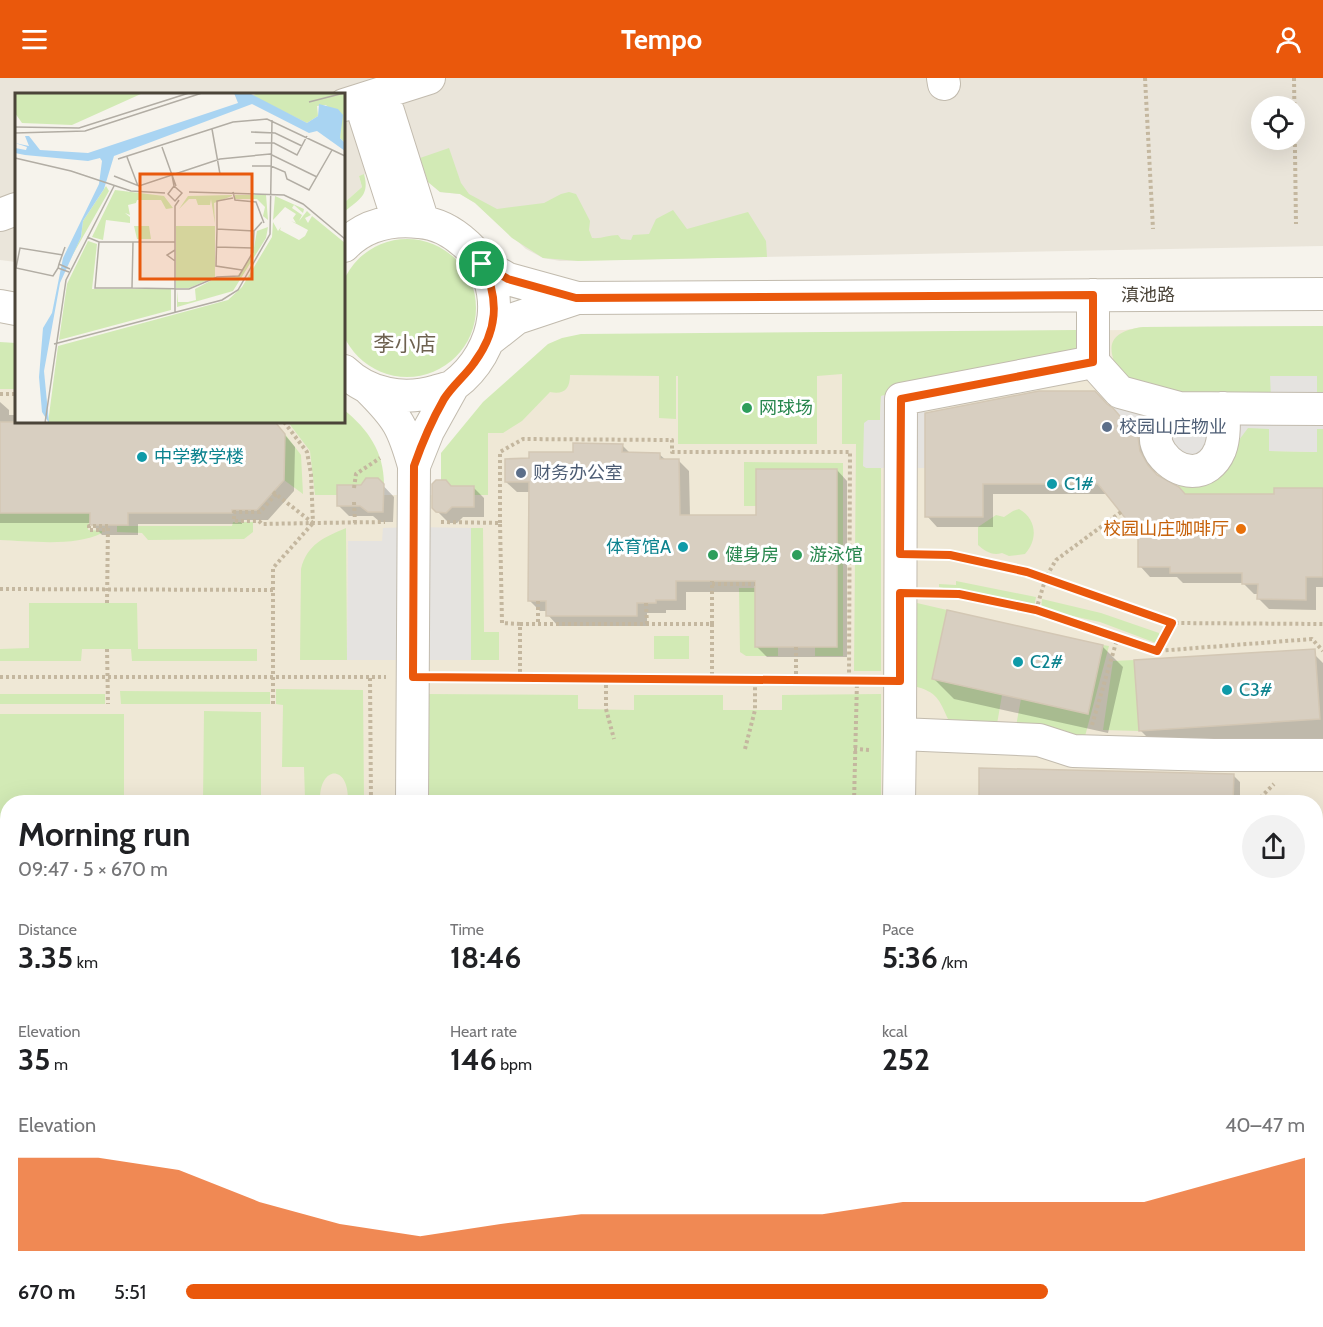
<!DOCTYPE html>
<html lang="en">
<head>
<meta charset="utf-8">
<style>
  :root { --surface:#fff; --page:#f2f2f2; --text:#202124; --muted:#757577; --accent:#ea580c }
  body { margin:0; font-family:Cabin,"Noto Sans SC",sans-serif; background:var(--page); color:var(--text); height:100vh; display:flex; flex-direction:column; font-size:22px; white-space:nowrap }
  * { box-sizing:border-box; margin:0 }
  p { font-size:20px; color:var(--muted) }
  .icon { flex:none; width:33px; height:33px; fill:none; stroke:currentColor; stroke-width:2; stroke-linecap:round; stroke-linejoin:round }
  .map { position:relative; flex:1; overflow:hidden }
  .sheet { position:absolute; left:0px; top:717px; width:1323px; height:532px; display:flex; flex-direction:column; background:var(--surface); border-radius:24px 24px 0 0; box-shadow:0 6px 24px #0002 }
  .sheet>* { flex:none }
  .controls { position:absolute; left:1251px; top:18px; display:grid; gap:12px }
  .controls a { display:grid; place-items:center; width:54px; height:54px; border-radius:50%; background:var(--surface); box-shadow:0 6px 24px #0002; font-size:30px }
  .pin { position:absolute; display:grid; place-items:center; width:51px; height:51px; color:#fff; margin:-26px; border:3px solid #fff; border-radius:50%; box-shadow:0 2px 6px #0007 }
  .round { display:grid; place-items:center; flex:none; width:63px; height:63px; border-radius:32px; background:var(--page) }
  .head { display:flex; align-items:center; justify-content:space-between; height:102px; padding:0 18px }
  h1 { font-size:33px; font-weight:700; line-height:45px }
  .stats { display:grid; grid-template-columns:repeat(3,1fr); gap:9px; height:102px; padding:6px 18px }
  .stats div { display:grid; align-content:center }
  .stats b { font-size:30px; font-weight:700 }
  .stats small { font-size:16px; font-weight:400 }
  .stats p { font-size:16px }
  .chart { height:168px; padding:12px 18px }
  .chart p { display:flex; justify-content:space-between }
  .chart svg { width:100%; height:108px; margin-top:6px; fill:var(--accent); opacity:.7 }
  ul { padding:0 18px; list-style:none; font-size:20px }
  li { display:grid; grid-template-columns:96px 72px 1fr; align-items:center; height:45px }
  li i { height:15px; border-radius:8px; background:var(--accent) }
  header { display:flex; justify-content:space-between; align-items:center; height:78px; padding:0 18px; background:var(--accent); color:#fff; font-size:27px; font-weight:700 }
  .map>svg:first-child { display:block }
  .residential { fill:#eae5da; fill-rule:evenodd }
  .education { fill:#efe8d6 }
  .green { fill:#d2eab5 }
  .parking { fill:#e5e3e0 }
  .shadow { fill:#0003 }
  .building { fill:#d8cfc1; stroke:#d3c7b4; stroke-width:1.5 }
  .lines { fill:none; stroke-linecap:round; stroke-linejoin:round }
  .minor-casing { stroke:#c2bbae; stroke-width:34 }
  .path { stroke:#c4b79f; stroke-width:4; stroke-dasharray:3 3; stroke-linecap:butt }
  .minor { stroke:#fff; stroke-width:32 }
  .route-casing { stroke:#fff; stroke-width:12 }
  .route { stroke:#ea580c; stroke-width:8 }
  .leisure-dot { fill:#2e9e5b; stroke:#fff; stroke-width:2 }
  .service-dot { fill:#5c6f8a; stroke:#fff; stroke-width:2 }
  .culture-dot { fill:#0f9aa8; stroke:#fff; stroke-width:2 }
  .food-dot { fill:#e8710a; stroke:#fff; stroke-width:2 }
  .labels { text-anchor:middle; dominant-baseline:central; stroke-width:6; stroke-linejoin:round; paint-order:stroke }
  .street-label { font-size:18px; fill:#4b4439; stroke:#fff }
  .leisure-label { font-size:18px; fill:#27864d; stroke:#fff; text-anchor:start }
  .service-label { font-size:18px; fill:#4e5e75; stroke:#fff; text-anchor:start }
  .culture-label { font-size:18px; fill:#0d838f; stroke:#fff; text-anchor:start }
  .food-label { font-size:18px; fill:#c56008; stroke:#fff; text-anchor:end }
  .quarter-label { font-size:21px; fill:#6e6250; stroke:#fff }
  .inset-road { fill:none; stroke:#b2ada4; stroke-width:1.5 }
  .view { fill:#e8590c; fill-opacity:0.15; stroke:#e8590c; stroke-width:3 }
  .inset-edge { fill:none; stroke:#4b4439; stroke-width:3 }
</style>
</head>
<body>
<header><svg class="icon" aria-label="menu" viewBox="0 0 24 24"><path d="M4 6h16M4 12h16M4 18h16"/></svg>Tempo<svg class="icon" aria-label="person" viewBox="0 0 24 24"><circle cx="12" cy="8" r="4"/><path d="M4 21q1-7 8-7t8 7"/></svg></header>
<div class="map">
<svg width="1323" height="1249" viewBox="0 0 1323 1249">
  <rect width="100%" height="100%" fill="#f6f3ec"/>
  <path class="residential" d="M 0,0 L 1323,0 L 1323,168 L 560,183 L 543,180 L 526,171 L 475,125 L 460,116 L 440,114 L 428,104 L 420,80 L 359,98 L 362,109 L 344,125 L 344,16 L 16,16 L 16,184 L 0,182 ZM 1262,28 L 1294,28 L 1294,62 L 1262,62 Z"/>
  <path class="education" d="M 1323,248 L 1323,989 L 1316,1002 L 1316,724 L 8,724 L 8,1242 L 1176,1242 L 1172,1249 L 0,1249 L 0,301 L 16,301 L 16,344 L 294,344 L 337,417 L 488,417 L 488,355 L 559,298 L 856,255 L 1125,252 L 1143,249 Z"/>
  <path class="green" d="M 449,70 L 461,105 L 469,116 L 497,131 L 544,125 L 561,116 L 569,114 L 576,116 L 590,143 L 589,152 L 592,160 C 601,161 609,157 618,157 L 621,161 L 631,162 L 633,157 L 649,156 L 656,141 L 673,132 L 687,151 L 748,134 L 766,163 L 767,179 L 578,183 L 543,180 L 512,160 L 475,125 L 460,116 L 440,114 L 428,104 L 420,80 Z
    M 364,96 C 370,118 359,121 344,134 L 344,125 L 362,109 L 359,98 Z
    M338 230a69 69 0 1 1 138 0a69 69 0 1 1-138 0Z
    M 1323,248 L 1323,320 L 1317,320 L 1317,298 L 1271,320 L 1195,320 L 1122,301 C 1106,271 1105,254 1143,249 Z
    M 1078,252 L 1084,266 L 1072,282 L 881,318 L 880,342 L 868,342 L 866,390 L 881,390 L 881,593 L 854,593 L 856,366 L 842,366 L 842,296 L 817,298 L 817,366 L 678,366 L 678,298 L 676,298 L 676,341 L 659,340 L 659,298 L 570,297 C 570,311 564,317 550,314 L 522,343 L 503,355 L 488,355 L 488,417 L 474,417 L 473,408 L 465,408 L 464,413 L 451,408 L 446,402 L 441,402 L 441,375 L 483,324 L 548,266 L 562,260 L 581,256 Z
    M 0,264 L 16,265 L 16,311 L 0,311 Z
    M 344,332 C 368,351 384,374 384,406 L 377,400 L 366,400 L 361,406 L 361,410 L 348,410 L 348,407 L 338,407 L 337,417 L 315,417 L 310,373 L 288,344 L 344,344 Z
    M 1247,350 L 1269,350 L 1269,373 L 1317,374 L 1317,351 L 1323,351 L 1323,410 L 1274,416 L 1185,416 L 1176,405 L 1218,390 Z
    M 285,356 L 301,377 L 303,416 L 284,402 Z
    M 744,384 L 843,385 L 843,578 L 815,578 L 815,569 L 837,569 L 837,391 L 756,391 L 756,428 L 744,428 Z
    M 1019,431 C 1037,441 1038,462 1025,476 L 1009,478 L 1002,475 C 992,478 985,473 978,467 L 978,449 L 996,437 L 1004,439 L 1013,433 Z
    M 0,435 L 90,435 L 88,452 L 102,453 L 102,455 C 75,469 30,463 0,462 Z
    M 233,444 L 253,444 L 253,454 L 244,461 L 148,462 L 142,455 L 117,454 L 117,448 L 232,448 Z
    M 346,450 L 347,582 L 300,582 L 301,491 C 307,466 325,459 346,450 Z
    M 471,450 L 483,450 L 484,554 L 499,554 L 499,582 L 471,582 Z
    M 956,503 L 1036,519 L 1034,530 L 939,509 L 939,506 L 956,507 Z
    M 739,510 L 755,510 L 755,569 L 778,569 L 778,578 L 746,578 L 740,574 Z
    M 1042,521 L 1101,535 L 1159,555 L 1160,561 L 1156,565 L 1100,544 L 1041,531 Z
    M 29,525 L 137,525 L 138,571 L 257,571 L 257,583 L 132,583 L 131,571 L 82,571 L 81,583 L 0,583 L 0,571 L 29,570 Z
    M 917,525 L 947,532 L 932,601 L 1002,617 L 997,646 L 948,641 C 939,621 937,614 914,608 Z
    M 654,558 L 689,558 L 689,581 L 654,581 Z
    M 1103,567 L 1109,568 L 1084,662 L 1063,652 L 1016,648 L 1021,621 L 1088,635 Z
    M 1134,582 L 1139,653 L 1103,652 L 1113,583 Z
    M 276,611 L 363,612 L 364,721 L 348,721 C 348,686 320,688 320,721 L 305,721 L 304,689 L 282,689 L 283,627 L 276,626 Z
    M 120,613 L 270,614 L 270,626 L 121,626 Z
    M 0,616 L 105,616 L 105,626 L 0,626 Z
    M 424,616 L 578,617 L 578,631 L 634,632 L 634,617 L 723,617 L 723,632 L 782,632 L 782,617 L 881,616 L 881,724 L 424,724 Z
    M 204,633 L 261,634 L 261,724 L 203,724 Z
    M 0,636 L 124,636 L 124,724 L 8,724 L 7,756 L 0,756 Z
    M 1323,962 L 1323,1036 L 1316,1049 L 1316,974 Z
    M 1323,1137 L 1323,1249 L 1257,1249 L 1261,1242 L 1316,1242 L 1316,1150 Z
    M 323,1242 L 364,1242 L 364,1249 L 323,1249 Z
    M 515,1242 L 554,1242 L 554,1245 L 780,1246 L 780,1242 L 868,1242 L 862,1249 L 523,1249 Z
    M 885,1242 L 1204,1242 L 1199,1249 L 879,1249 Z"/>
  <path class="parking" d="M 1270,298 L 1317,298 L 1317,319 L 1323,320 L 1323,351 L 1317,351 L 1317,374 L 1269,373 L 1269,351 L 1248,350 L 1218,390 L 1176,405 L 1106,322 L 1156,313 L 1271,320 Z
    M 922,311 L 925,320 L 925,390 L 866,390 L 863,388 L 864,345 L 868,342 L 880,342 L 881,318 Z
    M 414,449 L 471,450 L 471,582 L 347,582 L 348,463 L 382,463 L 383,450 Z"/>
  <path class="shadow" d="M 0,324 L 9,332 L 9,337 L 16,337 L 16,344 L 274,344 L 295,369 L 294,413 L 268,442 L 242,442 L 242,446 L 138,446 L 138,457 L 102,457 L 91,445 L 0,445 Z
    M 927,336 L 1124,343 L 1148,372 L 1150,385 L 1158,399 L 1185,417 L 1276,418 L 1323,412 L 1323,509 L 1316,509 L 1316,532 L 1269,531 L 1259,521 L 1259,516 L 1254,516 L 1243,505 L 1183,505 L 1177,499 L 1150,499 L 1140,488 L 1140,455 L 1108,416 L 993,416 L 993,449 L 937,449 L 927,438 Z
    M 622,367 L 631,376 L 659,376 L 666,382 L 679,383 L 689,393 L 690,438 L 757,439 L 837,392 L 847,403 L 847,579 L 767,579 L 756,568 L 756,514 L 686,514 L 686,532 L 666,532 L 666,535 L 647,535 L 647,548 L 558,548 L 548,537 L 548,533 L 540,533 L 529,522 L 530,414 L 517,414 L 506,404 L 574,376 Z
    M 377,401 L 394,419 L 393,444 L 380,444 L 373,438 L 349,438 L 338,427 L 361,408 Z
    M 452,409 L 473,409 L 484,420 L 484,439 L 463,439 L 457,445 L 449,445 L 433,429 Z
    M 1102,568 L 1123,589 L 1108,655 L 954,621 L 934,601 Z
    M 1316,578 L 1323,585 L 1323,662 L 1161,673 L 1140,652 L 1314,581 Z
    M 981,691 L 1233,697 L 1240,704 L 1240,724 L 980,724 Z
    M 1316,793 L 1323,793 L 1323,855 L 1316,855 L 1316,870 Z
    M 0,921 L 8,921 L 8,1017 L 0,1017 Z
    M 0,1127 L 8,1127 L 8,1242 L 256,1242 L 256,1249 L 0,1249 Z"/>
  <path class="building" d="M 1039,313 L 1095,313 L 1107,326 L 1113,330 L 1138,359 L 1140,373 L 1148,387 L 1157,397 L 1179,409 L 1185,416 L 1274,416 L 1274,410 L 1323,410 L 1323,499 L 1306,499 L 1306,522 L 1257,521 L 1258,506 L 1242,506 L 1242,495 L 1170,495 L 1170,489 L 1138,489 L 1138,456 L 1098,406 L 983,406 L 983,439 L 925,439 L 925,335 Z
    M 0,344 L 275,344 L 285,356 L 284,402 L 257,432 L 232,432 L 232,435 L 128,435 L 128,447 L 90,447 L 90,435 L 0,435 Z
    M 573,365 L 623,366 L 622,374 L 660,375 L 660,381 L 679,381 L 680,437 L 756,437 L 756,391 L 837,391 L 837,569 L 755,569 L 755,503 L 676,503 L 676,522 L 656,522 L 656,525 L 637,525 L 637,538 L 546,538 L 546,523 L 528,523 L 529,404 L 505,404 L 505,381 L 529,380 L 529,374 L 573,374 Z
    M 366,400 L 378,400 L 384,406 L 383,434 L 368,434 L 360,428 L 337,428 L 337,407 L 361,407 Z
    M 436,402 L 446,402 L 451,408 L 474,408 L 474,429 L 452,429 L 446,435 L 436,434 L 432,430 L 432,406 Z
    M 947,532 L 1103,567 L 1088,636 L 932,601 Z
    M 1315,571 L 1320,641 L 1139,653 L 1134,582 Z
    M 979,690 L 1234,696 L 1233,724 L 979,724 Z"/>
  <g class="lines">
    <g class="minor-casing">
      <path id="minor" d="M 943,0 L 944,6
        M 344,27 L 429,0
        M 0,137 L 16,131
        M 398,142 L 365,39 L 370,19 L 388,33 L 423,144
        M 344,168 C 364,147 391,141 419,144 C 437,145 454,155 467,167 C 510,207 499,273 454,307 C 450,310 443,311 437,313 C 404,323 369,317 344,293
        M 482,186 L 508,201 L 577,220 L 517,240 L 489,262
        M 1093,217 L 1093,284 L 1120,314 L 1179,330 L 1323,331
        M 577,220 L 1323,216
        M 0,228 L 16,231
        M 369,311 C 398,340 403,349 414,388 L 412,724
        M 1179,330 C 1170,337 1158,345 1156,358 C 1155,364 1158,370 1161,375 C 1178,398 1208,401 1220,372 C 1225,359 1224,343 1223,330
        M 414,388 L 428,353 L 453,308
        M 900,656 L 901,321 L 1093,284
        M 899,724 L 900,656 L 1039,662 L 1073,673 L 1214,677 L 1323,677
        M 0,807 L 8,807
        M 1316,879 L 1323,880
        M 1316,948 L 1323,935
        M 1316,1111 L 1323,1098
        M 408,1249 L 408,1242
        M 872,1249 L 877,1242
        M 1236,1249 L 1240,1242"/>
    </g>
    <path class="path" d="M 1145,0 L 1153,151
      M 1294,0 L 1296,146
      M 0,316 L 16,316
      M 284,344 L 307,374 L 311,396 L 313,445 L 385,444
      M 354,410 L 356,396 L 380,380
      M 273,414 L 313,445
      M 276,416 L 260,434 L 234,434 L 234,443 L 259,443 L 262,446 L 313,445
      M 354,424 L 355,445
      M 441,444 L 500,445 L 502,545 L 520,546 L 520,600
      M 500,445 L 500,374 L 523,361 L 672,362 L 672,374 L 850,374 L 849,602
      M 108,448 L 89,448 L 89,452 L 108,452
      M 928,476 L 950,477 L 1046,499 L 1172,545 L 1323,546
      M 712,506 L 755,506
      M 0,511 L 273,512
      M 928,515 L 959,516 L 1036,532 L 1157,573 L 1312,561 L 1323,573
      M 538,523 L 538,545
      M 107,525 L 108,447
      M 646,525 L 647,546
      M 1036,532 L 1046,499 L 1056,482 L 1121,434
      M 520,546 L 712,546 L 712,503
      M 712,546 L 712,601
      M 796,569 L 796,602
      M 107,571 L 108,626
      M 1157,573 L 1172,545
      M 0,599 L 386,599
      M 370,600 L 371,724
      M 442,600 L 872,603
      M 606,601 L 606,631 L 614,661
      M 273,626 L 273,490 L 313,445
      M 1092,647 L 1118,558
      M 745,671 L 755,632 L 755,601
      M 854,671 L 871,672
      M 854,724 L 857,603
      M 1256,724 L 1274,706
      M 1316,772 L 1323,772
      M 0,876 L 8,876
      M 0,1060 L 8,1060
      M 0,1095 L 8,1095
      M 526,1242 L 539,1249
      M 554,1242 L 554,1249
      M 653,1248 L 654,1249
      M 688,1248 L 688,1249
      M 311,1249 L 311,1242
      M 371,1249 L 371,1242
      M 585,1249 L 602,1249
      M 733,1249 L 734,1242
      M 779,1249 L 780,1242
      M 830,1249 L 837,1242"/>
    <use href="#minor" class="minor"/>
  </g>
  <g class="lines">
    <g class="route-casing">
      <path id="route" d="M 482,186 L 508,201 L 576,220 L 1093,217 L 1093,284 L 901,321 L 900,476 L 950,477 L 1027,494 L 1172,545 L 1157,573 L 1036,532 L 959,516 L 900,515 L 900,603 L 413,599 L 414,388 C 422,365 432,342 444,321 C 453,307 465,298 474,285 C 498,253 500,221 482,186 Z"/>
    </g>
    <use href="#route" class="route"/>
  </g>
  <g class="leisure-dot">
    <circle cx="747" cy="330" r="6"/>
    <circle cx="713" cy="477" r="6"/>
    <circle cx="797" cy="477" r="6"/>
  </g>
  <g class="service-dot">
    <circle cx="1107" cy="349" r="6"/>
    <circle cx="521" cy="395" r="6"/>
  </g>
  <g class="culture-dot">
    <circle cx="142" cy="379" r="6"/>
    <circle cx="1052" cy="406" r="6"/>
    <circle cx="683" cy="469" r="6"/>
    <circle cx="1018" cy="584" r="6"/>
    <circle cx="1227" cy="612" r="6"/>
  </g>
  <circle class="food-dot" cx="1241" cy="451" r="6"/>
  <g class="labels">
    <g class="street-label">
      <text x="1148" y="217">滇池路</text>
    </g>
    <g class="leisure-label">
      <text x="759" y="330">网球场</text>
      <text x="725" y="477">健身房</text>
      <text x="809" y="477">游泳馆</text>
    </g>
    <g class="service-label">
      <text x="1119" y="349">校园山庄物业</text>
      <text x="533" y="395">财务办公室</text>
    </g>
    <g class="culture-label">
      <text x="154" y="379">中学教学楼</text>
      <text x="1064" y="406">C1#</text>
      <text x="671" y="469" text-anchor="end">体育馆A</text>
      <text x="1030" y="584">C2#</text>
      <text x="1239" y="612">C3#</text>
    </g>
    <g class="food-label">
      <text x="1229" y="451">校园山庄咖啡厅</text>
    </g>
    <g class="quarter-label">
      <text x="405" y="265">李小店</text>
    </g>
  </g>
  <g transform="translate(15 15)">
    <rect width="330" height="330" fill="#f6f3ec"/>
    <path d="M 0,0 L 128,0 L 57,32 L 7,30 L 0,20 ZM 243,0 L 330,0 L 330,50 L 325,45 L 326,29 L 311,12 L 302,13 L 303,23 L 292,30 L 237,3 ZM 91,93 L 94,98 L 53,170 L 66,144 L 68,128 ZM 100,97 L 149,103 L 158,115 L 151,116 L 146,107 L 122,107 L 121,110 L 113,112 L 115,122 L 110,120 L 115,124 L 115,130 L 91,127 L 88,147 L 77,144 ZM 220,102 L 251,102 L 253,127 L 248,123 L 250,114 L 242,106 L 220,106 ZM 173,103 L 217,102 L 217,103 L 199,110 L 200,131 L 196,106 L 195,112 L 183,112 L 181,106 L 174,106 L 164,116 ZM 260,103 L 289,116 L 288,120 L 279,112 L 277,115 L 287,122 L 284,128 L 292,118 L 296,122 L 290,125 L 293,130 L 297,123 L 330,150 L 330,330 L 33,330 L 43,253 L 213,207 L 227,194 L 257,144 L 258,129 L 263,138 L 266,134 L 265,137 L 284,147 L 290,143 L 293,137 L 276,128 L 281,130 L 278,125 L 281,121 L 270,114 L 258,127 ZM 119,133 L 134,133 L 136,146 L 122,146 ZM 161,133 L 200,133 L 200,184 L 174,195 L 161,195 ZM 253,134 L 251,145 L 218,198 L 162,214 L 162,197 L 163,209 L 173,209 L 181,207 L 180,196 L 201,185 L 222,184 L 238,160 L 242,138 ZM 73,148 L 82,151 L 77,196 L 156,196 L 156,217 L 44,247 L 52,191 Z" fill="#d2eab5"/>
    <path d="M 219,0 L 234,0 L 292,30 L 303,23 L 304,11 L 323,16 L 328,22 L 325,45 L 330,50 L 330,58 L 302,38 L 294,40 L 237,11 L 99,63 L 89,96 L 68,128 L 66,144 L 45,190 L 29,278 L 34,330 L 27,319 L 24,284 L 28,235 L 37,220 L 48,165 L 84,91 L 87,68 L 85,65 L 73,68 L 10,62 L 0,60 L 0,55 L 11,57 L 12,54 L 0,50 L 14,53 L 10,43 L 14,43 L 25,57 L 73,60 L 223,10 Z" fill="#a9d4f2"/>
    <path class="inset-road" d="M 294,9 L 329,0M 0,34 L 64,35 L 174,0M 197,36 L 205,81M 236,39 L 260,40 L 287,53M 0,40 L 70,38 L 187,0M 240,50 L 259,50 L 282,62 L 292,43M 147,54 L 157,82M 112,64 L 123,93M 0,65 L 56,78 L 116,98 L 150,100M 103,66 L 218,29 L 252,26 L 330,63M 237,73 L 256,73 L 270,79 L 272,86 L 294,97 L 317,57M 99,83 L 124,93 L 205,66 L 255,61 L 302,84M 159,93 L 153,101 L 160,108 L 167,100 L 159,93 L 157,82 L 161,93M 174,99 L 269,102 L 288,111 L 330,146M 218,99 L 220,107 L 241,109 L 249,130M 202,136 L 202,108 L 218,105M 72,144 L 84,149 L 160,149M 84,149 L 80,195 L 117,195M 118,149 L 117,195 L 174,196 L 202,184 L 224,183 L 238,159 L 239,138 L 247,129M 201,154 L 238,155M 160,168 L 152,162 L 160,157M 44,171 L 50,154M 43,175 L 38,183 L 1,175 L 5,155 L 48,162M 227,177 L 201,173 L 202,136 L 239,138M 54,179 L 43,175 L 44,171 L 55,176M 160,219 L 160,113 L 164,107M 39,251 L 207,207 L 223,197 L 255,141 L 257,27M 30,330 L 51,187 L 99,93"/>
    <path class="view" d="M 125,81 L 237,81 L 237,186 L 125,186 Z"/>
    <rect width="330" height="330" class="inset-edge"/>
  </g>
</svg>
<div class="controls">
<a><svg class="icon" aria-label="locate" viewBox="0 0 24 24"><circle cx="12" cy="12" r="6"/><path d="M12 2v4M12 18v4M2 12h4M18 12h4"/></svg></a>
</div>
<div class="pin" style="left:482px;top:186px;background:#1e9e55"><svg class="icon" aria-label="arrive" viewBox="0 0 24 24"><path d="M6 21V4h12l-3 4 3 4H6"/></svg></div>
<section class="sheet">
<div class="head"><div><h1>Morning run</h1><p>09:47 · 5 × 670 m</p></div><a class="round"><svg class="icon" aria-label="share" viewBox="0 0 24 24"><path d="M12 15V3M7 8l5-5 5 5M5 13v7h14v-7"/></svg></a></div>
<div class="stats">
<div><p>Distance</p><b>3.35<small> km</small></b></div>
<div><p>Time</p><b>18:46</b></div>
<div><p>Pace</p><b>5:36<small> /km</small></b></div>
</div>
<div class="stats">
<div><p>Elevation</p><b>35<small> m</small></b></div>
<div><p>Heart rate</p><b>146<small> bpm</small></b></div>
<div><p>kcal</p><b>252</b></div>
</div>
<div class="chart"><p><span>Elevation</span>40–47 m</p>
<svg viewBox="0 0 160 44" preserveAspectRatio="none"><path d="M0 44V6L10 6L20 11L30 24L40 33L50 38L60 33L70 29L80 29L90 29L100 29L110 24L120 24L130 24L140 24L150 15L160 6V44z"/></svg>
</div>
<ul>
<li><b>670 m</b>5:51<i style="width:77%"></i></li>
</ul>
</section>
</div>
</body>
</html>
